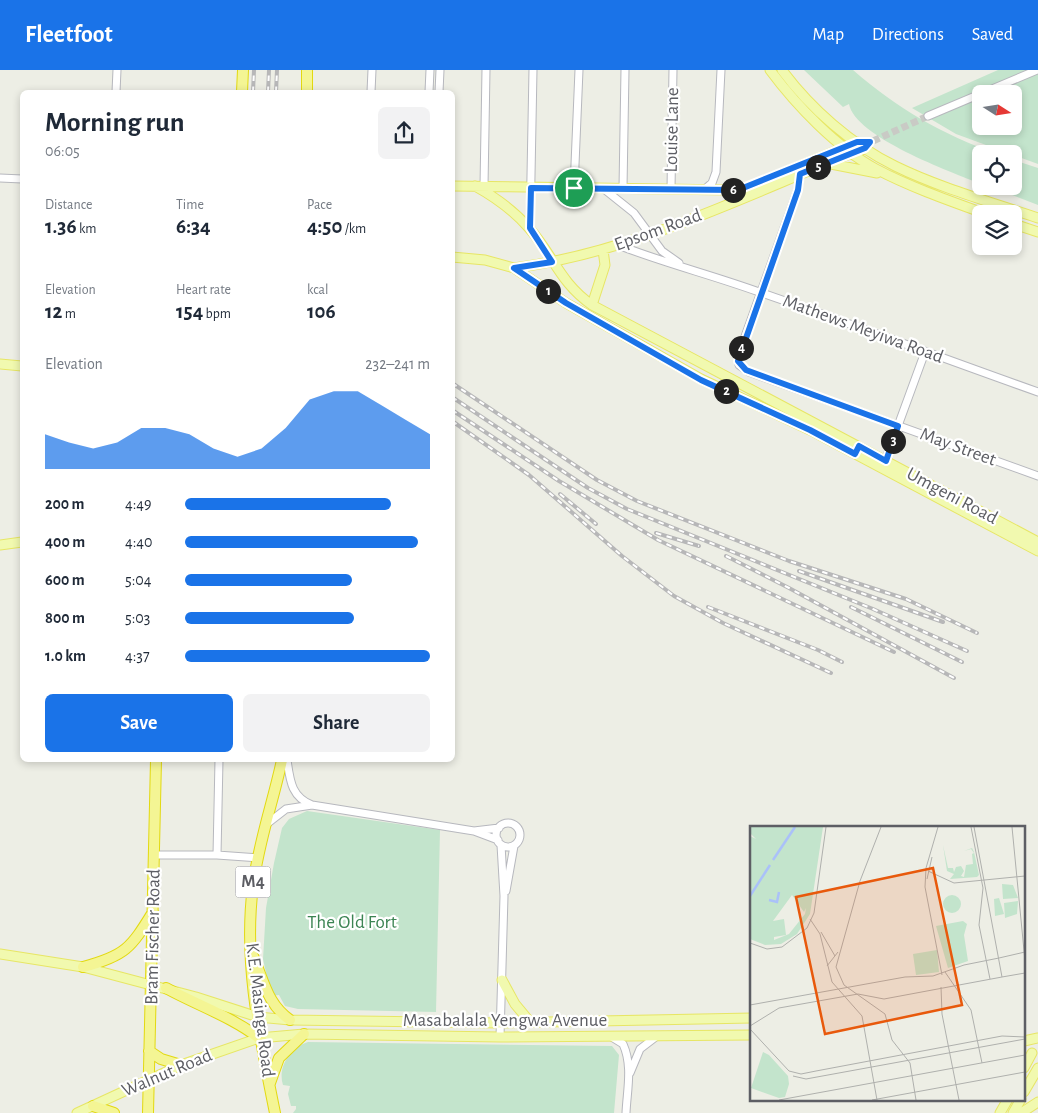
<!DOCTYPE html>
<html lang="en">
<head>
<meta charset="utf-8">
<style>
  :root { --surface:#fff; --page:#f2f2f3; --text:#1f2937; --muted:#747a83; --accent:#1a73e8 }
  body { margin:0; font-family:"Alegreya Sans",sans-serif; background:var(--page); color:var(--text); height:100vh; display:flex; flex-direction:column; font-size:19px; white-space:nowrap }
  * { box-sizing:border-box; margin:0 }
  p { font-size:16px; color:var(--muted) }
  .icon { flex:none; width:28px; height:28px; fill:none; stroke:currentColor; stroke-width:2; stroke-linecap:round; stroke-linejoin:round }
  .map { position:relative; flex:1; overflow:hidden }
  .side { position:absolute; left:20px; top:20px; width:435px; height:672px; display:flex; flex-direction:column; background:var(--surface); border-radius:8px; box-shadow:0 2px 8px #0003 }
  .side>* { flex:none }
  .needle { width:32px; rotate:102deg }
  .buttons { position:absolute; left:972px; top:15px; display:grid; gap:10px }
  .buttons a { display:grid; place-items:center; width:50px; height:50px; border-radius:8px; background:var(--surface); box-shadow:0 2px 8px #0003; font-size:25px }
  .pin { position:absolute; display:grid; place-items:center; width:42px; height:42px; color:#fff; margin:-21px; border:2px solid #fff; border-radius:50%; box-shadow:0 1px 5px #0007 }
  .km { position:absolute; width:25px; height:25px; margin:-12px; border-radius:50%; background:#222; color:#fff; font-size:14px; line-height:25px; text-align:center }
  .round { display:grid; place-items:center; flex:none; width:52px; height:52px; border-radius:8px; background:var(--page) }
  .summary { display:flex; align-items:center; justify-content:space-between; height:85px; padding:0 25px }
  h1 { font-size:28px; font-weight:700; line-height:38px }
  .metrics { display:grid; grid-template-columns:repeat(3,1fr); gap:8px; height:85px; padding:5px 25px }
  .metrics div { display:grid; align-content:center }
  .metrics b { font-size:21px; font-weight:700 }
  .metrics small { font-size:14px; font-weight:400 }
  .metrics p { font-size:14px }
  .chart { height:140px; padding:10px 25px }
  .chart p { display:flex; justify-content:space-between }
  .chart svg { width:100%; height:90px; margin-top:5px; fill:var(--accent); opacity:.7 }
  .button { display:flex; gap:10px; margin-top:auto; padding:10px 25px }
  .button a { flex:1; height:58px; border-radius:8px; background:var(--accent); color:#fff; font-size:20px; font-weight:700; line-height:58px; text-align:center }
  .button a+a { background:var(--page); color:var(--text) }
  ul { padding:0 25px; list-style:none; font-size:16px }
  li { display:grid; grid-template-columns:80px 60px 1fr; align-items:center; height:38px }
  li i { height:12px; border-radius:6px; background:var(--accent) }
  header { display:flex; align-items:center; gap:30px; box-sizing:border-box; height:70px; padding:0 25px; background:var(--accent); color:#fff }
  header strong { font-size:24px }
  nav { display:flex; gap:28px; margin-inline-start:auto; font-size:18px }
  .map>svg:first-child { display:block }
  .green { fill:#c3e4cc; fill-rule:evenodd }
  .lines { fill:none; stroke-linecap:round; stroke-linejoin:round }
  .minor-tunnel { stroke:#c9cac5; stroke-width:7; stroke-dasharray:7 3.5; stroke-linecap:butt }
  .minor-casing { stroke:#b7b8be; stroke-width:9 }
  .major-casing { stroke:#e7e665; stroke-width:11 }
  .highway-casing { stroke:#e2d911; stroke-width:12 }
  .minor { stroke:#fff; stroke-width:7 }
  .major { stroke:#f1f9af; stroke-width:9 }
  .highway { stroke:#f4f594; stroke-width:10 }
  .rail-casing { stroke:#b7b7b8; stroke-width:4 }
  .rail { stroke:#fff; stroke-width:2; stroke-dasharray:5.5; stroke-linecap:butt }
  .route-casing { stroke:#fff; stroke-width:10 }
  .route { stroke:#1a73e8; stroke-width:6 }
  .labels { text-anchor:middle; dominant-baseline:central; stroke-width:4.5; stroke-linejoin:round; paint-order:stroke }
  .shield { fill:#fff; stroke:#8e8e92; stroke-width:1 }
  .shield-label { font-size:18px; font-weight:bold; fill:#5d5e64 }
  .street-label { font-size:19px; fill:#5d5e64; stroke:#fff }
  .park-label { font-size:19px; fill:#3c8453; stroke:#fff }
  .inset-river { fill:none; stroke:#aac1f9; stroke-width:2.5 }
  .inset-road { fill:none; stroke:#afb0ad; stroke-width:1 }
  .view { fill:#e8590c; fill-opacity:0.15; stroke:#e8590c; stroke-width:2.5 }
  .inset-edge { fill:none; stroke:#5d5e64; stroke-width:2.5 }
</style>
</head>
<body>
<header>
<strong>Fleetfoot</strong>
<nav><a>Map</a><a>Directions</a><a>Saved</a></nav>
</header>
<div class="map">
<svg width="1038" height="1043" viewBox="0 0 1038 1043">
  <rect width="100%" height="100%" fill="#edeee5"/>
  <path class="green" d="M 804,0 L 853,0 C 898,39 942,64 997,84 L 981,84 L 981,114 C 951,102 855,67 849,34 L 843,37 Z
    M 998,0 L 1038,0 L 1038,94 L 956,64 L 912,38 ZM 981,24 L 1014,24 L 1014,56 L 981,56 Z
    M 1014,90 L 1038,98 L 1038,135 L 989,116 L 1014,116 Z
    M 307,741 L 440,760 L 436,942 L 298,939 L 285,936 L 279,925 L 271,926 L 263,889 L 266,838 L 274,793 L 282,758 L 289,749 Z
    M 308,972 L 612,976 L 619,985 L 614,1043 L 293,1043 L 296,1039 L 296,1036 L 291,1036 L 288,1024 L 290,1016 L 283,1015 C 277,997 291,977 308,972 Z"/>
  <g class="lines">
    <path class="minor-tunnel" d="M 873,71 L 928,46"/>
    <g class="minor-casing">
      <path id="minor" d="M 116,22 L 117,0
        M 371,22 L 372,0
        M 429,22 L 430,0
        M 439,22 L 440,0
        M 928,46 L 1037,0
        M 857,72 L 870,72
        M 800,105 L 798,119 L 738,286 L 739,295 L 749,302 L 1038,406
        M 0,108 L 22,109
        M 484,116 L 486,0
        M 574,118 L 579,0
        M 623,118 L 625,0
        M 604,119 L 634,143 L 662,181 L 679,193
        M 671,119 L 673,0
        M 704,120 L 712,113 L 716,102 L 721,0
        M 530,158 L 533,0
        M 618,175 C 664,193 712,205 759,222 C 852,254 945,289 1038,322
        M 884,394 L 925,282
        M 287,690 C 290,710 291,727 312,735 L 474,761 L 499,758
        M 268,753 L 286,739 L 312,735
        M496 765a12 12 0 1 1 24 0a12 12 0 1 1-24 0Z
        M 474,761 L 498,770
        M 154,785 L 217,785 L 258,788
        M 217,785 L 219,690
        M 506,821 L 514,776
        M 610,966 L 623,974 C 633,996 627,1020 626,1043
        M 500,967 L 504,826 L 501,775
        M 630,1003 L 640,979 L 657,966"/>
    </g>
    <g class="major-casing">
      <path id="major" d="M 770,0 C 796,35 837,78 876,99 C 910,117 950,131 986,144
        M 782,0 C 810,38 852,75 895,96 C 940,118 991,132 1038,148
        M 831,94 L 877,103
        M 452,116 L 731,120 L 747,118 L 857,72
        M 475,116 C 495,127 514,141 529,158 C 553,185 560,213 592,235 L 1038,472
        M 1014,154 L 1038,162
        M 452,187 L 485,190 L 514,198 L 566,233 L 701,309 L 810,360 L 1038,481
        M 514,198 C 637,182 750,123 865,78
        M 592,235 L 605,195 L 603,180
        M 0,294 L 22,296
        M 0,475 L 22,472
        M 0,884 L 83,897 L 196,927 L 258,947 L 290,950 L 500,953 L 752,948
        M 502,910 L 515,934 L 530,952
        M 1024,971 L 1038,968
        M 1024,998 L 1032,983
        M 1024,1022 L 1038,998
        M 77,1043 L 181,995 L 259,968 L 304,964 L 500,967 L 752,965
        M 1000,1043 L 1008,1029
        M 1013,1043 L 1021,1029
        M 1021,1043 L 1038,1032"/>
    </g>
    <g class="highway-casing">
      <path id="highway" d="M 242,22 L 243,0
        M 307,22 L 307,0
        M 253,886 C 264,911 267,934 290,950
        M 83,897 C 125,886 131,878 153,842
        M 166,918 C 197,935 232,947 259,968
        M 149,981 L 161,989 L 181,995
        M 270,1013 L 279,988 L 304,964
        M 93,1036 L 114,1043
        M 148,1043 L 156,690
        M 275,1043 C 260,968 243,893 253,816 C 258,774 273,732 282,690"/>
    </g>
    <use href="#minor" class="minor"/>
    <use href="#major" class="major"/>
    <use href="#highway" class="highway"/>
    <g class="rail-casing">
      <path id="rail" d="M 253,22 L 254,0
        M 268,22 L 269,0
        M 276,22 L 277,0
        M 452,313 L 597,410 L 637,431 L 789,491 L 906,529 L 977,563
        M 452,327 L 588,418 L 627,439 L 873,539 L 967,581
        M 452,340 L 559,411 L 658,470 L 894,582
        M 452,351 L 529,405 L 622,486 L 674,526 L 723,553 L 831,603
        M 560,424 L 596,454
        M 656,463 L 699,476
        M 726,486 L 789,518 L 954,608
        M 799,501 L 943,552
        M 708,537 L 818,580 L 842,592
        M 851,537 L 962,592"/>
    </g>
    <use href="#rail" class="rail"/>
  </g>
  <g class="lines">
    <g class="route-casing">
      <path id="route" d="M 857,72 L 870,72 L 865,78 L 800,104 L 798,120 L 738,291 L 746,300 L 898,356 L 886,391 L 859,376 L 855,384 L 810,360 L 701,310 L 566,233 L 514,198 L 552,192 L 530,158 L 531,118 L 738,120 Z"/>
    </g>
    <use href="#route" class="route"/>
  </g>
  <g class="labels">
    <rect class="shield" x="235.5" y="796.5" width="35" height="31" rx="4"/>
    <g class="shield-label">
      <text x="253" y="812">M4</text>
    </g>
    <g class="street-label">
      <text transform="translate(672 60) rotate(-89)">Louise Lane</text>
      <text transform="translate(658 160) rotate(-20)">Epsom Road</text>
      <text transform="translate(863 259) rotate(20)">Mathews Meyiwa Road</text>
      <text transform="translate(958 377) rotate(20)">May Street</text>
      <text transform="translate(952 426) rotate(28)">Umgeni Road</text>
      <text transform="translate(153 867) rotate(-89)">Bram Fischer Road</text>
      <text transform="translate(260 940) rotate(83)">K.E. Masinga Road</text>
      <text x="505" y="950">Masabalala Yengwa Avenue</text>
      <text transform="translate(167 1003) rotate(-23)">Walnut Road</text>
    </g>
    <g class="park-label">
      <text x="352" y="852">The Old Fort</text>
    </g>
  </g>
  <g transform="translate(750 756)">
    <rect width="275" height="275" fill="#edeee5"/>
    <path d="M 0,1 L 73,1 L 60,88 L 47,108 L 31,118 L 15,119 L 0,113 L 0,10 L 6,13 L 0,7 ZM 42,69 L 54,86 L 56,82 L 55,88 L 39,108 L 24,114 L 24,111 L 36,109 L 34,93 L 23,95 ZM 193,19 L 198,42 L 203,42 L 204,46 L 206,41 L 211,40 L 214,45 L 211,50 L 214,51 L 216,39 L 223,38 L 222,28 L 224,27 L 221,23 L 214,25 L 222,22 L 224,26 L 229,49 L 227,51 L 200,53 L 204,48 L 197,45 ZM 252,58 L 263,59 L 268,72 L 253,73 ZM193 78a9 9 0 1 1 18 0a9 9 0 1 1-18 0ZM 249,72 L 254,88 L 245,90 L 244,73 ZM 268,75 L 267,88 L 255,92 L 254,77 ZM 213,95 L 217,98 L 214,109 L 218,135 L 198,142 L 186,100 ZM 187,124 L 189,146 L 166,149 L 163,128 ZM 13,226 L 19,229 L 38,250 L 39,258 L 35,271 L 29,272 L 1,262 Z" fill="#c3e4cc" fill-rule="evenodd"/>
    <path class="inset-river" d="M 23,34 L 45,1M 0,70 L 20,39M 19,74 L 27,76 L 29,66"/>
    <path class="inset-road" d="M 131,1 L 110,55 L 86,141 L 94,159 L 135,188 L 142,214 L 160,237 L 166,274M 188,1 L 176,42 L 175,61 L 192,149M 221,1 L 233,62 L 229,99 L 240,153M 262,1 L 275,135M 178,45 L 204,57 L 275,50M 177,53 L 182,31M 60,93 L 70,108 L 82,156 L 112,190 L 127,274M 71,106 L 85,130M 0,117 L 17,123 L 32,121 L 57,102 L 64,87 L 76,1M 249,132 L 275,126M 77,140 L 88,126M 195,146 L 221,184 L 232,237M 252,151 L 275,147M 191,161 L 192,188 L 209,274M 0,179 L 155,151 L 183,150 L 214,139 L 249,132M 0,200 L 29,182 L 108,168 L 134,173 L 252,151 L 224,1M 0,203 L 39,245 L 51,248 L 66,245M 66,245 L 252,210 L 275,211M 43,250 L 56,253 L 275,213M 29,274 L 275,229M 122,274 L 275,246"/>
    <path class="view" d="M 183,42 L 212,179 L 75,208 L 46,71 Z"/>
    <rect width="275" height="275" class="inset-edge"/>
  </g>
</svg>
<div class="buttons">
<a><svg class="needle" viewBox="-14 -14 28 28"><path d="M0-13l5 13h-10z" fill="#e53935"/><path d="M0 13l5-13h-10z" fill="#747a83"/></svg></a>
<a><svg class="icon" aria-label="locate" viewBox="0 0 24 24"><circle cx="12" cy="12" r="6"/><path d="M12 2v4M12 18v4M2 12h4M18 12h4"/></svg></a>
<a><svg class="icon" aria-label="layers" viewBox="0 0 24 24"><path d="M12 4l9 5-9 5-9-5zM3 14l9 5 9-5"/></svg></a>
</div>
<div class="pin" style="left:574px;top:118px;background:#1e9e55"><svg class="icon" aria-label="arrive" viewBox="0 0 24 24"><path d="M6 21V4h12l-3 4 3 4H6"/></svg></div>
<b class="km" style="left:548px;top:221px">1</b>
<b class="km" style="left:726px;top:321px">2</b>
<b class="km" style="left:893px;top:371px">3</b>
<b class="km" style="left:741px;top:278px">4</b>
<b class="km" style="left:818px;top:97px">5</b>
<b class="km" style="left:733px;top:120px">6</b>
<section class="side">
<div class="summary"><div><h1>Morning run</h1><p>06:05</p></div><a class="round"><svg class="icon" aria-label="share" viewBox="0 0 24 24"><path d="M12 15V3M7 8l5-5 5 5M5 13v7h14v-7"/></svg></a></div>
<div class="metrics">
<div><p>Distance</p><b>1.36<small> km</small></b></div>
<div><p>Time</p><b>6:34</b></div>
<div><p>Pace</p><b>4:50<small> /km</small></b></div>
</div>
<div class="metrics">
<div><p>Elevation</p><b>12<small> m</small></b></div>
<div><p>Heart rate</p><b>154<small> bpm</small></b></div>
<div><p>kcal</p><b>106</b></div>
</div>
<div class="chart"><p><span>Elevation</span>232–241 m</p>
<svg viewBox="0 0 160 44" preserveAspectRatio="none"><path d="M0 44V27L10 31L20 34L30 31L40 24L50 24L60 27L70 34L80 38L90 34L100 24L110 10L120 6L130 6L140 13L150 20L160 27V44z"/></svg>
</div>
<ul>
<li><b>200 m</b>4:49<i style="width:84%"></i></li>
<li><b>400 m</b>4:40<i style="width:95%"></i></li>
<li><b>600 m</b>5:04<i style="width:68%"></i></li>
<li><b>800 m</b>5:03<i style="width:69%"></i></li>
<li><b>1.0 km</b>4:37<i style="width:100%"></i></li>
</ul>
<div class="button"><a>Save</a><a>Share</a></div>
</section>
</div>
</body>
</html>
